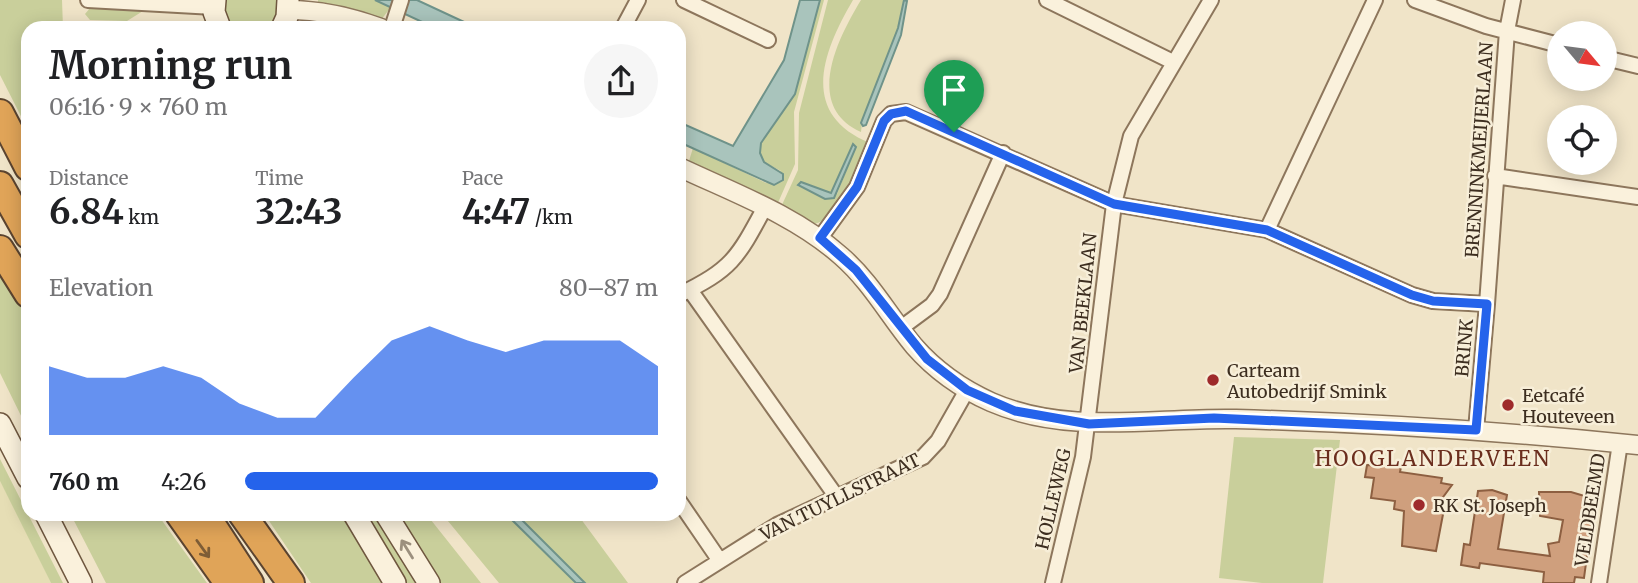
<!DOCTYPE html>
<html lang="en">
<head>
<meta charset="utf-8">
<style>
  :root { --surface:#fff; --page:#f6f6f6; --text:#202124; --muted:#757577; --accent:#2563eb }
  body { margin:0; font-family:Merriweather,serif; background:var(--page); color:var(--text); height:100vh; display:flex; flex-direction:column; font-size:26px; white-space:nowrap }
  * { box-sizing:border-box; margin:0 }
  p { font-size:23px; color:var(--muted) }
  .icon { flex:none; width:38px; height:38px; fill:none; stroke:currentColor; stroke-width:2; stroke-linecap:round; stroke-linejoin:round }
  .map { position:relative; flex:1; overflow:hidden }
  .drawer { position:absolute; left:21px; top:21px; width:665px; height:500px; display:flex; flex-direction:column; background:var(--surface); border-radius:21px; box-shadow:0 4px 18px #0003 }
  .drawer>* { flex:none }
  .needle { width:46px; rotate:119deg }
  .tools { position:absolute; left:1547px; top:21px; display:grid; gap:14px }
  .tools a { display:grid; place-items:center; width:70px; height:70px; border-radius:50%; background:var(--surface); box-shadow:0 4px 18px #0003; font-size:35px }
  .pin { position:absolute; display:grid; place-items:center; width:60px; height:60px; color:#fff; margin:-72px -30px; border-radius:50% 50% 50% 0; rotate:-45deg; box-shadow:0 0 7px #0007 }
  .pin .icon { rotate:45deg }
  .round { display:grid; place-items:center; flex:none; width:74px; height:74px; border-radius:37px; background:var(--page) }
  .summary { display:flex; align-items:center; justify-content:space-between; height:119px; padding:0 28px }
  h1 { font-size:38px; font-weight:700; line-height:52px }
  .metrics { display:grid; grid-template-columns:repeat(3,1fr); gap:10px; height:119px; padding:7px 28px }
  .metrics div { display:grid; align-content:center }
  .metrics b { font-size:35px; font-weight:700 }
  .metrics small { font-size:19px; font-weight:400 }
  .metrics p { font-size:19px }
  .chart { height:196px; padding:14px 28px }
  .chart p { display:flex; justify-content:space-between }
  .chart svg { width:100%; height:126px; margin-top:7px; fill:var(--accent); opacity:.7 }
  ul { padding:0 28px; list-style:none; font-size:23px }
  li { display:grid; grid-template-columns:112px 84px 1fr; align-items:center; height:52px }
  li i { height:18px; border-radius:9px; background:var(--accent) }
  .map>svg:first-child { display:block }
  .farmland { fill:#e6deb5 }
  .green { fill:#c9cf9b; fill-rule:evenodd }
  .water { fill:#a9c4bc; stroke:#6f938a; stroke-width:2 }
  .building { fill:#cf9f7d; stroke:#8d5f41; stroke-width:2 }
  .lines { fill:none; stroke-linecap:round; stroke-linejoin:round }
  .minor-casing { stroke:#8d765c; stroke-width:18 }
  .tertiary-casing { stroke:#8d765c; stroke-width:21 }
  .secondary-casing { stroke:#6f573f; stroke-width:24 }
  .motorway-casing { stroke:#5b4430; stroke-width:30 }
  .minor { stroke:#faf1dc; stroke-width:14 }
  .tertiary { stroke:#faf1dc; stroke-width:18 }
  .secondary { stroke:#faf1dc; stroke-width:21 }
  .motorway { stroke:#e0a458; stroke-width:26 }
  .oneway { stroke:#7e5d36 }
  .oneway2 { stroke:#9c907e }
  .route-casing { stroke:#fff; stroke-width:14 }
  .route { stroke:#2563eb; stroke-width:9 }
  .poi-dot { fill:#9e2a2b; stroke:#f7eed8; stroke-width:2.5 }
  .labels { text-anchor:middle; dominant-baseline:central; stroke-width:5; stroke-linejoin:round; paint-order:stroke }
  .street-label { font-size:18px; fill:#3d2e20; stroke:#f7eed8 }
  .poi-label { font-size:18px; fill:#3d2e20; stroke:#f7eed8; text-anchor:start }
  .quarter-label { font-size:21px; letter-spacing:2px; fill:#6b2e1e; stroke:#f7eed8 }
</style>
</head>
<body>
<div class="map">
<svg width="1638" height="583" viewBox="0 0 1638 583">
  <rect width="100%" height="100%" fill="#f0e4c8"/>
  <path class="farmland" d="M 0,481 L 18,515 L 51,583 L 0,583 Z"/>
  <path class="green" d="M 0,0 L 62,0 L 63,28 L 28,28 L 28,130 L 0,75 Z
    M 223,0 L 280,0 L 281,8 L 273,28 L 230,28 L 227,25 Z
    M 318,0 L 375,0 L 391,7 L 381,20 L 318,5 Z
    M 820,0 L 824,0 L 794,112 L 795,164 L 777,205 L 688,164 L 693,148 L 766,183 L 781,171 L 764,162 L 760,153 L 761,143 L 795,94 Z
    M 828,0 L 853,0 C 822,53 799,114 870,143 C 863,163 835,225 812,224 L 781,207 L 798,170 L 799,113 ZM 853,145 L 856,147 L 837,194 L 825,199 L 798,186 L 801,182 L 831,193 Z
    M 861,0 L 905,0 L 898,28 L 862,123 L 861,132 C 803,106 838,38 861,0 Z
    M 90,8 L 141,10 L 143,11 L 127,21 L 90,20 L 85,14 Z
    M 0,270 L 28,316 L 28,430 L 0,373 Z
    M 1234,437 L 1340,440 L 1323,583 L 1262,583 L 1219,578 Z
    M 0,459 L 63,583 L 51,583 L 0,481 Z
    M 71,515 L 158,515 L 207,583 L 106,583 Z
    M 265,515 L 350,515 L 391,583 L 311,583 Z
    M 359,515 L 382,515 L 425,583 L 400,583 Z
    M 391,515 L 427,515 L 481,583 L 434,583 Z
    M 443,515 L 507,515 L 576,583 L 499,583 Z
    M 517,515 L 578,515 L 628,583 L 585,583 Z"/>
  <path class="water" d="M 375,0 L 417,0 L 477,28 L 435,28 Z
    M 800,0 L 820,0 L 795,94 L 761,143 L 760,153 L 764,162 L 783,174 L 783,180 L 774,185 L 679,142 L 679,122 L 733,146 L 784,60 Z
    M 904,0 L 907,1 L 901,35 L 866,125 L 863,126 L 861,123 L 898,28 Z
    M 853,144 L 856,147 L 834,198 L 825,199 L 798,185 L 801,182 L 831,193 Z
    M 507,515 L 517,515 L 585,583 L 576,583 Z"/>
  <path class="building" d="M 1367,465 L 1401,467 L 1400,472 L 1442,478 L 1441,483 L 1452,485 L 1435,508 L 1444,509 L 1436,551 L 1402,546 L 1404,511 L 1394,509 L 1395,501 L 1371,498 L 1374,478 L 1365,477 Z
    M 1492,490 L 1507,495 L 1498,549 L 1550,556 L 1548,544 L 1559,542 L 1563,520 L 1540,516 L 1539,492 L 1571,492 L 1598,500 L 1592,519 L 1584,578 L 1575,577 L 1574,583 L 1543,583 L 1544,572 L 1480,563 L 1479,568 L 1461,565 L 1464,544 L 1470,545 L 1478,491 Z"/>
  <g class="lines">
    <g class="minor-casing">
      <path id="minor" d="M 88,0 L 214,7
        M 684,0 L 768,40
        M 1047,0 L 1173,62
        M 1415,0 L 1486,26 L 1559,45
        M 392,28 L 401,0
        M 623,28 L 638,0
        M 1605,58 L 1638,66
        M 1495,176 L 1638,197
        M 1267,230 L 1375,0
        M 820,238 L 857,187 L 884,121 L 891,114 L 906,112 L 1114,204 L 1267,230 L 1412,295 L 1433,301 L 1487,304 L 1476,430
        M 690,290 L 836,496
        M 679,295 C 732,269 737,259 765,207
        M 1487,304 L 1507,31 L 1513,0
        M 901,328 L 932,305 L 940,294 L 1003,153
        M 679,501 L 720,561
        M 685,583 L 777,525 L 923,457 L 938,441 L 967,390
        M 1053,583 L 1083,457 L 1114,204 L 1131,136 L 1211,0
        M 1599,583 L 1620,443"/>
    </g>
    <g class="tertiary-casing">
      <path id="tertiary" d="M 288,10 C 320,10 351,17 381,28
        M 679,167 C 734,193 795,215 841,256 C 871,282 889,316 914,346 C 935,370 962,389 991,402 C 1069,436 1154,417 1236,419 C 1371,423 1504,431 1638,445"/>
    </g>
    <g class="secondary-casing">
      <path id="secondary" d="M 215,0 L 214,12 L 220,28
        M 282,28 L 287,17 L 288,0
        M 0,424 L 28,478
        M 46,514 L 81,583
        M 354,514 L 395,583
        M 386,514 L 429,583"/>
    </g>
    <g class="motorway-casing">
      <path id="motorway" d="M 0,113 L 28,167
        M 0,185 L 28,235
        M 0,249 L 28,294
        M 179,514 L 228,583
        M 205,514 L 250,583
        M 242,514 L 291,583"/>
    </g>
    <use href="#minor" class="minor"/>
    <use href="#tertiary" class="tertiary"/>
    <use href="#secondary" class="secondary"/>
    <use href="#motorway" class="motorway"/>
  </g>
  <defs><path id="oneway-shaft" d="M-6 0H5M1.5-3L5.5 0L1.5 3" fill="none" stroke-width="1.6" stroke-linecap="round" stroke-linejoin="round" transform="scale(1.75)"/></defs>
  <use class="oneway" href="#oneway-shaft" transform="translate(203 549) rotate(54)"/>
  <use class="oneway2" href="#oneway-shaft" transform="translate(407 549) rotate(-122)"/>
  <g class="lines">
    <g class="route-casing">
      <path id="route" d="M 906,111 L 1114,204 L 1267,230 L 1412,295 L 1433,301 L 1487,304 L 1476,430 L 1214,418 L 1089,424 L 1015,411 L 967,390 L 927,359 L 856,270 L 820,238 L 857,187 L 884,121 L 891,114 Z"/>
    </g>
    <use href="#route" class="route"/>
  </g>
  <g class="poi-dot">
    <circle cx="1213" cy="380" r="7"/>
    <circle cx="1508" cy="405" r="7"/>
    <circle cx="1419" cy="505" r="7"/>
  </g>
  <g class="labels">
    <g class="street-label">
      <text transform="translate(1479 150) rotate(-86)">BRENNINKMEIJERLAAN</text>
      <text transform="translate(1083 303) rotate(-84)">VAN BEEKLAAN</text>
      <text transform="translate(1464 348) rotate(-85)">BRINK</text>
      <text transform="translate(840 497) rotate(-26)">VAN TUYLLSTRAAT</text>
      <text transform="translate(1053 499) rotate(-77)">HOLLEWEG</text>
      <text transform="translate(1590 510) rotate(-81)">VELDBEEMD</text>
    </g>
    <g class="poi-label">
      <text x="1227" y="370">Carteam<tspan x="1227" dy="21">Autobedrijf Smink</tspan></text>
      <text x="1522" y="395">Eetcafé<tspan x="1522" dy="21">Houteveen</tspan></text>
      <text x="1433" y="505">RK St. Joseph</text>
    </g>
    <g class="quarter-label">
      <text x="1433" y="458">HOOGLANDERVEEN</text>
    </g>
  </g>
</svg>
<div class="tools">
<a><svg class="needle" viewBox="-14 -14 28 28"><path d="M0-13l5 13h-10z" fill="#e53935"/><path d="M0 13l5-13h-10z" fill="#757577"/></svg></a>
<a><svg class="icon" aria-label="locate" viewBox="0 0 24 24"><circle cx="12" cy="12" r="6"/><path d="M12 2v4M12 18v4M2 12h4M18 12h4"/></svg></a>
</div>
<div class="pin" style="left:954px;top:132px;background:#1e9e55"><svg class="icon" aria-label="arrive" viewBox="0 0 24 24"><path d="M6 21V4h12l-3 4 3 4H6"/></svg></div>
<section class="drawer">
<div class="summary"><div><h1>Morning run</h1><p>06:16 · 9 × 760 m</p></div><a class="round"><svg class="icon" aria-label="share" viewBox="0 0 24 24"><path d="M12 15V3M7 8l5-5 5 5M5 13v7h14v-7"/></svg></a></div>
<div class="metrics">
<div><p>Distance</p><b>6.84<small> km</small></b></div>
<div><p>Time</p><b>32:43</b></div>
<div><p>Pace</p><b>4:47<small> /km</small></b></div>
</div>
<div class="chart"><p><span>Elevation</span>80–87 m</p>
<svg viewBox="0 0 160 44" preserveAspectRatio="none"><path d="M0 44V20L10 24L20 24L30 20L40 24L50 33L60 38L70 38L80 24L90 11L100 6L110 11L120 15L130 11L140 11L150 11L160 20V44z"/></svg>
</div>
<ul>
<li><b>760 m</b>4:26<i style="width:100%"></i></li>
</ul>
</section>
</div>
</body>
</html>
